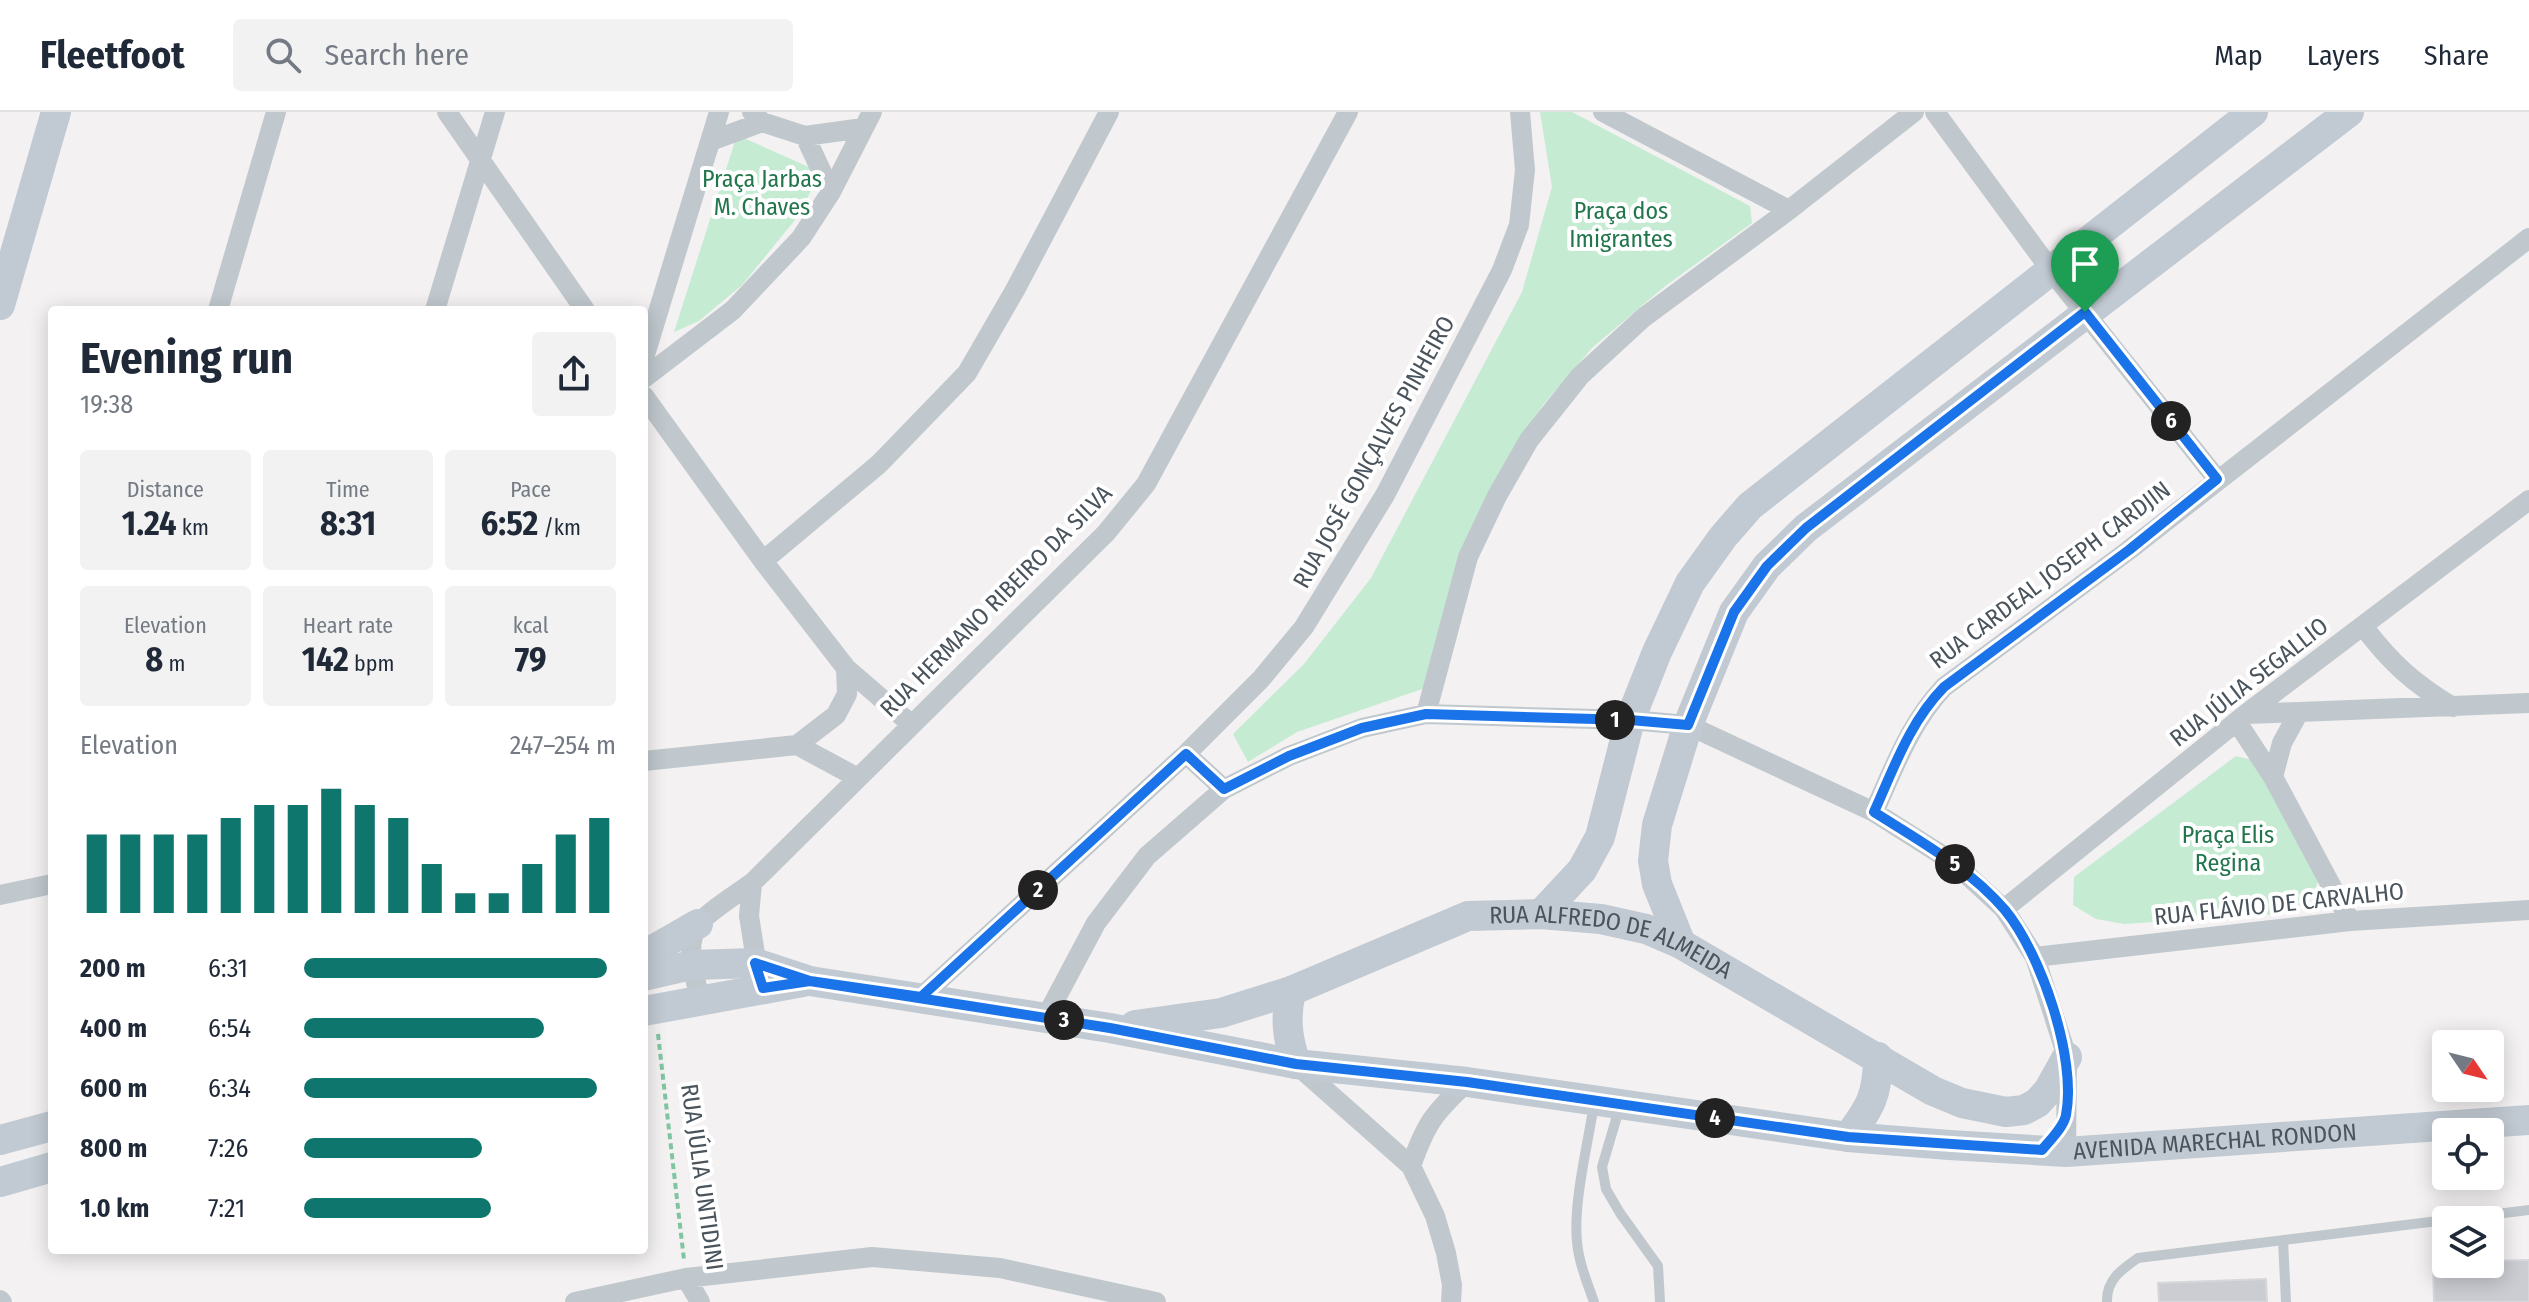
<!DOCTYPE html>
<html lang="en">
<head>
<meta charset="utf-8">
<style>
  :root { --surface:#fff; --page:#f2f2f3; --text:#1f2937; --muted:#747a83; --line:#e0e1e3; --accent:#0f766e }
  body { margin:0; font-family:"Fira Sans Condensed",sans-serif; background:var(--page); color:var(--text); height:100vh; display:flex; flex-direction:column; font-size:30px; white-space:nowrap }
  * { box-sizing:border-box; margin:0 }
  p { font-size:26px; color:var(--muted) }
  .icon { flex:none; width:44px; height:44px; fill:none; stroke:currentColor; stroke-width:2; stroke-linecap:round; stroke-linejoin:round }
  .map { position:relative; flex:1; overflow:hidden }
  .panel { position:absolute; left:48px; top:194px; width:600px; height:948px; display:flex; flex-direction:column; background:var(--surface); border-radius:8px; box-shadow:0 4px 20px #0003 }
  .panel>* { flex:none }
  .needle { width:52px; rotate:125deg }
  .fabs { position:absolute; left:2432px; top:918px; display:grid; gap:16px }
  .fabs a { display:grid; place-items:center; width:72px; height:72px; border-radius:8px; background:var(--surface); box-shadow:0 4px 20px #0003; font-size:40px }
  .pin { position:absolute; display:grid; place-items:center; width:68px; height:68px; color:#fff; margin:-82px -34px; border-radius:50% 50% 50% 0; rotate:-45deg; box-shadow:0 0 8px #0007 }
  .pin .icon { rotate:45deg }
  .km { position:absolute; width:40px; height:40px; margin:-20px; border-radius:50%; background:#222; color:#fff; font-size:22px; line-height:40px; text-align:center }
  .round { display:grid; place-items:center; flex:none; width:84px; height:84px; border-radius:8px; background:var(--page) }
  .head { display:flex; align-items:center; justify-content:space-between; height:136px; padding:0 32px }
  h1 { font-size:44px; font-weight:700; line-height:60px }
  .figures { display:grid; grid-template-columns:repeat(3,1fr); gap:12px; height:136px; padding:8px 32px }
  .figures div { display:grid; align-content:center; border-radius:8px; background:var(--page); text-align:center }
  .figures b { font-size:34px; font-weight:700 }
  .figures small { font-size:22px; font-weight:400 }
  .figures p { font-size:22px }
  .chart { height:224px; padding:16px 32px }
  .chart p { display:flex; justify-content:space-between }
  .chart svg { width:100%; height:144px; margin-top:8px; stroke:var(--accent); stroke-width:6 }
  ul { padding:0 32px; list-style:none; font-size:26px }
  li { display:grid; grid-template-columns:128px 96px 1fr; align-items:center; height:60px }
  li i { height:20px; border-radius:10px; background:var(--accent) }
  header { display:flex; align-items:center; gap:48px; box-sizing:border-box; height:112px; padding:0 40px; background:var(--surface); border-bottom:2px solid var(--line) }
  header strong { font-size:38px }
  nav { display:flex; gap:44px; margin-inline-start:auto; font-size:28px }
  .search { width:560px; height:72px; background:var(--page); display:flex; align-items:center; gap:20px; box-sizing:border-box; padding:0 28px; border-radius:8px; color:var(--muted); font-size:30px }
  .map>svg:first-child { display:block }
  .green { fill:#c5ebd3 }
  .building { fill:#cbcdd2; stroke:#d5d7db; stroke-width:2 }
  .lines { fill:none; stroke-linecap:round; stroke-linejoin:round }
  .path { stroke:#80c5a2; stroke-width:4; stroke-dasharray:6 4; stroke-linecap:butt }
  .lane { stroke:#c0c8cd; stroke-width:10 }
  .street { stroke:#c0c8cd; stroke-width:20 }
  .secondary { stroke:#c1c9d2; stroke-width:30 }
  .route-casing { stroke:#fff; stroke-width:16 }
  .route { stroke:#1a73e8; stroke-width:10 }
  .labels { text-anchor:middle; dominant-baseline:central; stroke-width:8; stroke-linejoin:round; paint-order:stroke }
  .park-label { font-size:24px; fill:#22764b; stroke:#fff }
  .street-label { font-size:24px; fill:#4a545c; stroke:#fff }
</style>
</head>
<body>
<header>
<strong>Fleetfoot</strong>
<div class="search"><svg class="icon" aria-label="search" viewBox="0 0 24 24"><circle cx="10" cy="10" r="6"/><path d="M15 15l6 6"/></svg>Search here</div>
<nav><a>Map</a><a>Layers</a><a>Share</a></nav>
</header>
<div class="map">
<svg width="2529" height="1190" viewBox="0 0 2529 1190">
  <rect width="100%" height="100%" fill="#f3f1f1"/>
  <path class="green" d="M 1540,0 L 1572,0 L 1750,94 L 1752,111 L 1664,175 L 1592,236 L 1543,293 L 1504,352 L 1431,574 L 1297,620 L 1248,650 L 1233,622 L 1304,552 L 1371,466 L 1522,180 L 1552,75 Z
    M 737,23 L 820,60 L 799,103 L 742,173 L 699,209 L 674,220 Z
    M 2236,644 L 2260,650 L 2319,759 C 2318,782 2308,789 2290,801 L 2124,812 L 2096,807 L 2073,793 L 2074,765 Z"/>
  <path class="building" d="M 2529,1148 L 2529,1190 L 2434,1190 L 2433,1152 L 2490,1152 L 2490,1149 Z
    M 2266,1167 L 2267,1190 L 2159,1190 L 2158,1171 Z"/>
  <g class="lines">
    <path class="path" d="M 658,922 L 684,1148"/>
    <path class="lane" d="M 1594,992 C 1588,1032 1573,1090 1577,1130 C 1579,1151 1587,1170 1594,1190
      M 1620,994 L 1602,1055 L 1606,1077 L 1620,1101 L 1658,1154 L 1660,1190
      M 2448,1108 L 2529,1098
      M 2283,1128 L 2286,1190
      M 2107,1190 C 2106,1168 2122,1157 2138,1146 L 2446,1108"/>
    <path class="street" d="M 447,0 L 585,198
      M 752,0 L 762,10 L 805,24 L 863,16
      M 1603,0 L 1789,98
      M 1935,0 L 2050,157 L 2217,367
      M 805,24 L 831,80
      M 711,29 L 762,10
      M 218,198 L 276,0
      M 435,198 L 495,0
      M 644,246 L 719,0
      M 644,266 L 733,198 L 801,126 L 831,80 L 872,0
      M 644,284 L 763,449 L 846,556 L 911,612
      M 763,449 L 879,352 L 967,261 L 1015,178 L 1109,0
      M 2363,514 C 2390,550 2414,572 2453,595
      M 1426,602 L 1468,445 L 1497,384 L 1529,328 L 1580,264 L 1643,206 L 1789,98 L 1914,0
      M 2246,602 L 2529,591
      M 2237,610 L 2273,665 L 2350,809
      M 797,633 L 836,603 L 847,582 L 846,556
      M 797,633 L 858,666
      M 1186,642 L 1224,677
      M 644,649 L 797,633
      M 2273,665 L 2282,631 L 2299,600
      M 1874,700 C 1894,656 1910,611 1944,575 L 2129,438 L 2529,126
      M 752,771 L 749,804 L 758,861
      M 0,783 L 52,772
      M 2004,797 L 2246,602 L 2529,388
      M 2035,845 L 2350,809 L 2529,798
      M 921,885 L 1186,642 L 1261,567 L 1304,515 L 1385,383 L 1502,158 L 1519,113 L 1525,58 L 1520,0
      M 700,887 C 695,865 684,834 698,813 C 705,802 739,780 752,771 L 1106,421 L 1146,372 L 1348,0
      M 1046,905 L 1096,811 L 1147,744 L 1224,677 L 1289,644 L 1362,616 L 1426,602 L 1630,608 L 1688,613 L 1874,700 L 1953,750 L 2004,797 L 2035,845 L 2067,945 L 2066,1040
      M 1297,953 L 1411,1054 L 1435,1104 L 1446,1141 L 1452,1173 L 1451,1190
      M 1411,1054 C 1426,1011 1434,1001 1467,970
      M 686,1166 L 700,1190
      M 0,1188 L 2,1190
      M 575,1190 L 686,1166 L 872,1145 L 1000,1156 L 1156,1190"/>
    <g class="secondary">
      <path d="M 0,193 L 56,0"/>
      <path d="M 1541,802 L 1582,758 L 1600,725 L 1630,608 L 1657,540 L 1690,471 L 1723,425 L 1750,394 L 2253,0"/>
      <path d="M 1681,832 L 1657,772 L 1653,749 L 1657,713 L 1688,613 L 1734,500 L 1767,454 L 1806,416 L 2349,0"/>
      <path d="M 644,843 L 698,812"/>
      <path id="s1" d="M 644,864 L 692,853 L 755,851 L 810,869 L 1110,916 L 1296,952 L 1467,970 L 1848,1025 L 1949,1033 L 2066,1040 L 2529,1008"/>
      <path d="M 1291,879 C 1285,906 1287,925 1296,952"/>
      <path d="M 644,899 L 803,870"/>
      <path id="s2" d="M 1135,913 L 1221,901 L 1291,879 L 1468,804 L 1541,802 L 1601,807 L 1646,817 L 1681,832 L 1933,979 L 1962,991 L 2006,1000 L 2024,998 L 2037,991 L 2048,979 L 2067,945"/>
      <path d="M 1848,1025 C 1870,996 1878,983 1878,945"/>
      <path d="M 0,1028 L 52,1014"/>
      <path d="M 0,1070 L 52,1055"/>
    </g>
  </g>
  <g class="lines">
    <g class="route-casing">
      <path id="route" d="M 2085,200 L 1806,416 L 1767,454 L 1734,500 L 1688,613 L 1630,608 L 1426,602 L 1362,616 L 1289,644 L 1224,677 L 1186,642 L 921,885 L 810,869 L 755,851 L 763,876 L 810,869 L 1110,916 L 1296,952 L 1467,970 L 1848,1025 L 2042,1038 C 2049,1029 2064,1015 2066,1003 C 2077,946 2041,842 2005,798 C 1969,756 1920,729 1874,700 C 1894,656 1909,611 1944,575 L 2129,438 L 2217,367 L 2085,200"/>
    </g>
    <use href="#route" class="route"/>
  </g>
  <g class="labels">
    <g class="park-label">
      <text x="762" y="67">Praça Jarbas<tspan x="762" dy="28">M. Chaves</tspan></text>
      <text x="1621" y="99">Praça dos<tspan x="1621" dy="28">Imigrantes</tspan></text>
      <text x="2228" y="723">Praça Elis<tspan x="2228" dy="28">Regina</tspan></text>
    </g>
    <g class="street-label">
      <text transform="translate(1374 340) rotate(-61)">RUA JOSÉ GONÇALVES PINHEIRO</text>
      <text transform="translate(2050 463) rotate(-37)">RUA CARDEAL JOSEPH CARDJIN</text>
      <text transform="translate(996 489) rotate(-45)">RUA HERMANO RIBEIRO DA SILVA</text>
      <text transform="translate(2249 570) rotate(-38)">RUA JÚLIA SEGALLIO</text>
      <text transform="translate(2279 792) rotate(-6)">RUA FLÁVIO DE CARVALHO</text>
      <text stroke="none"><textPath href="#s2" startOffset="500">RUA ALFREDO DE ALMEIDA</textPath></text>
      <text stroke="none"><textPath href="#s1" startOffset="1588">AVENIDA MARECHAL RONDON</textPath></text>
      <text transform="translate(702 1065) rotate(82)">RUA JÚLIA UNTIDINI</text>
    </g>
  </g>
</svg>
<div class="fabs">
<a><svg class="needle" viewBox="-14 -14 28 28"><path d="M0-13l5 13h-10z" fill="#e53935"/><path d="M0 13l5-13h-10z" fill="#747a83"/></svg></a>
<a><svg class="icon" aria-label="locate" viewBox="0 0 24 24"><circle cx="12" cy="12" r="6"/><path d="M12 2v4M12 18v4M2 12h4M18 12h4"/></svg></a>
<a><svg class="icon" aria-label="layers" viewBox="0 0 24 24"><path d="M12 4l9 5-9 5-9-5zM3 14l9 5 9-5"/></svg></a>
</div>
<div class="pin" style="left:2085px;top:200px;background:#1e9e55"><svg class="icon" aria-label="arrive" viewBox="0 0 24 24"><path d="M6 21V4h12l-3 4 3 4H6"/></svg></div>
<b class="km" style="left:1615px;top:608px">1</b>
<b class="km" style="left:1038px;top:778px">2</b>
<b class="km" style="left:1064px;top:908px">3</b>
<b class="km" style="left:1715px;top:1006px">4</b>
<b class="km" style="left:1955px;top:752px">5</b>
<b class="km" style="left:2171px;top:309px">6</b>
<section class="panel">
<div class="head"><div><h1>Evening run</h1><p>19:38</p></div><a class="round"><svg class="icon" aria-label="share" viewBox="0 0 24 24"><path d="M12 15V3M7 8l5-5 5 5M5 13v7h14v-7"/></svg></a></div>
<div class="figures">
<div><p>Distance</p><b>1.24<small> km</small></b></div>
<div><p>Time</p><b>8:31</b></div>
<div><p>Pace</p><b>6:52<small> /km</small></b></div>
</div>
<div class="figures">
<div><p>Elevation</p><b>8<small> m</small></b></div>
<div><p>Heart rate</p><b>142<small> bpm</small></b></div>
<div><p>kcal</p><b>79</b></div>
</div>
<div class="chart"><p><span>Elevation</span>247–254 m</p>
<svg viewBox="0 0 160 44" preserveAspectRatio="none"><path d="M5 44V20M15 44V20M25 44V20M35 44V20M45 44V15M55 44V11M65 44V11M75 44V6M85 44V11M95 44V15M105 44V29M115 44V38M125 44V38M135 44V29M145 44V20M155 44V15"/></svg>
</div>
<ul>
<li><b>200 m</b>6:31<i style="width:97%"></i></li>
<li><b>400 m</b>6:54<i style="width:77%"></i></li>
<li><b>600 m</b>6:34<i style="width:94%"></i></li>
<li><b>800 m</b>7:26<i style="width:57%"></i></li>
<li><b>1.0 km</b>7:21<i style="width:60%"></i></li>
</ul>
</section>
</div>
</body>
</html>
